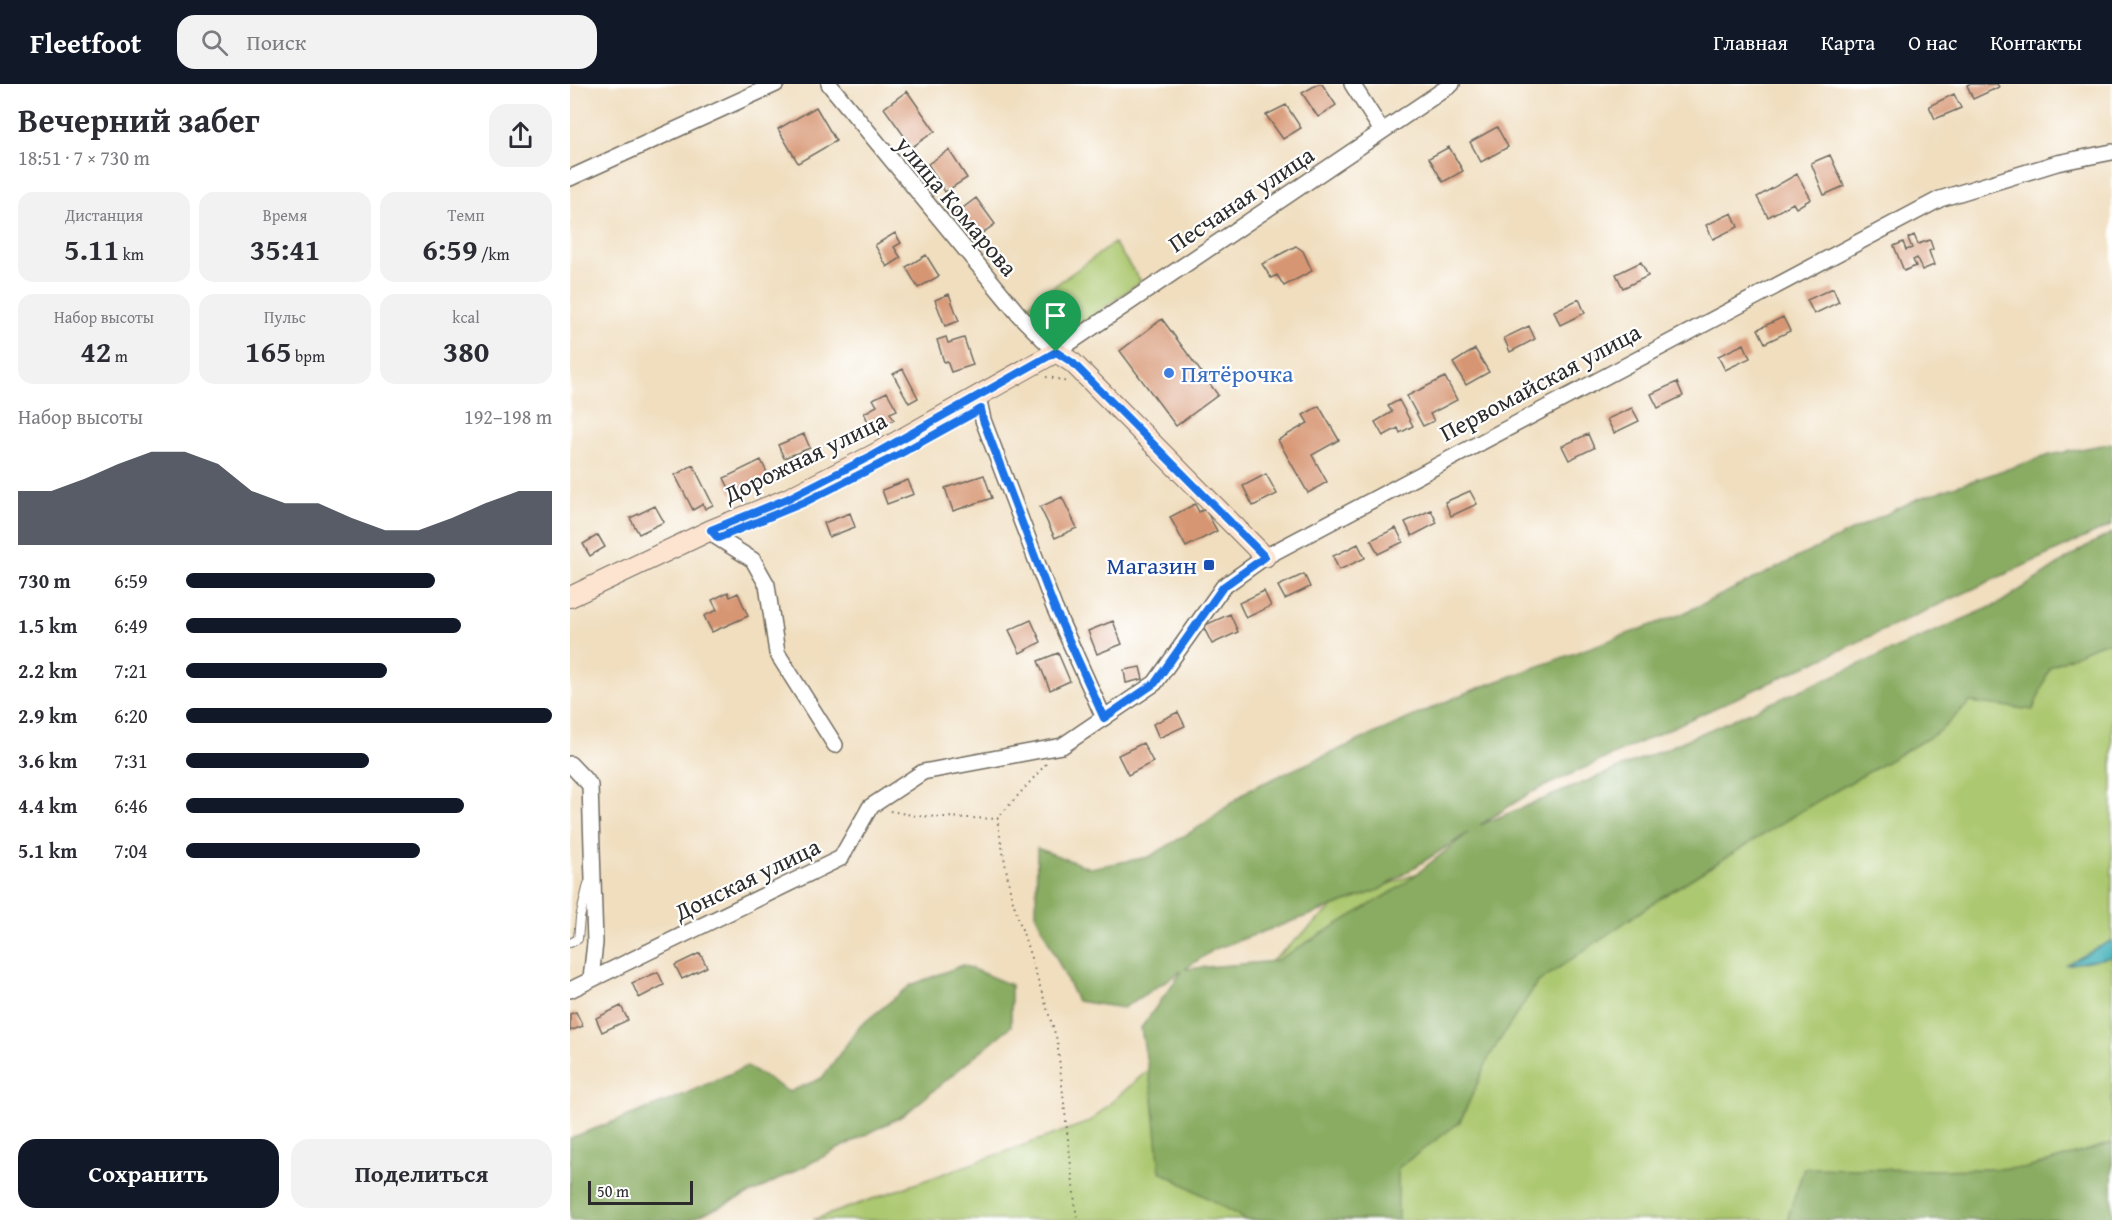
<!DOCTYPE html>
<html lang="ru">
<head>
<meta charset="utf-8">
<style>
  :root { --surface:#fff; --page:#f2f2f3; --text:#2b2b33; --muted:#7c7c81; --accent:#111827 }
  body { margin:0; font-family:"Gentium Book Plus",serif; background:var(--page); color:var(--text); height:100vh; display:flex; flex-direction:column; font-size:22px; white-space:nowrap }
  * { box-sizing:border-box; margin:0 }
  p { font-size:20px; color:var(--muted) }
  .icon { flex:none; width:33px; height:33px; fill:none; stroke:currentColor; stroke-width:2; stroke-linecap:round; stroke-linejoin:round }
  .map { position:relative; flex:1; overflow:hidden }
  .panel { display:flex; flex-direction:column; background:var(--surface); width:570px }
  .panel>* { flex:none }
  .scale { position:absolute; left:18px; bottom:15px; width:105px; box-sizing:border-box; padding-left:6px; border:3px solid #2b2b2b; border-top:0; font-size:16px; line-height:21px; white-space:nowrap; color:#2b2b2b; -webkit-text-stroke:4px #fff; paint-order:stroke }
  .pin { position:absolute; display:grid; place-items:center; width:51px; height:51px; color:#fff; margin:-62px -26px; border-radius:50% 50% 50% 0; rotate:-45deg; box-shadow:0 0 6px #0007 }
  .pin .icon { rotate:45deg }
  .round { display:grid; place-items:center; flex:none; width:63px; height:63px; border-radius:18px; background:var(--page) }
  .overview { display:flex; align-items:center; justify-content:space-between; height:102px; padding:0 18px }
  h1 { font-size:33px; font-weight:700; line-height:45px }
  .metrics { display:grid; grid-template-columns:repeat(3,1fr); gap:9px; height:102px; padding:6px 18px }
  .metrics div { display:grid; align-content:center; border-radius:15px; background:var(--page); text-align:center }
  .metrics b { font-size:30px; font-weight:700 }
  .metrics small { font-size:16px; font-weight:400 }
  .metrics p { font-size:16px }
  .chart { height:168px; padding:12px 18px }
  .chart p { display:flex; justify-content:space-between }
  .chart svg { width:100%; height:108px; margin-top:6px; fill:var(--accent); opacity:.7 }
  .primary-button { display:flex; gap:12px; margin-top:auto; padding:12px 18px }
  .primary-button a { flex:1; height:69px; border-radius:18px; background:var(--accent); color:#fff; font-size:24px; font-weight:700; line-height:69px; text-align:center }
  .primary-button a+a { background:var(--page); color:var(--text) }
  ul { padding:0 18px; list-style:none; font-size:20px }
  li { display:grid; grid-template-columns:96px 72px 1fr; align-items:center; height:45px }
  li i { height:15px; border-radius:8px; background:var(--accent) }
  header { display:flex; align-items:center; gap:36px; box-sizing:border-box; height:84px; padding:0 30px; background:var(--accent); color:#fff }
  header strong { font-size:28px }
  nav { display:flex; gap:33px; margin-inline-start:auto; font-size:21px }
  .search { width:420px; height:54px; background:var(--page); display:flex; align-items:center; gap:15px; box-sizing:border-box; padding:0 21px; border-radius:18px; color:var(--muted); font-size:22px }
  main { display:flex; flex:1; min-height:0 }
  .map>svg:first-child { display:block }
  .green { fill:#acc86f; stroke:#6c7a4d; stroke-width:1.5 }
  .forest { fill:#89ac62; stroke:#5a6c46; stroke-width:1.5; fill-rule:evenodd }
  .water { fill:#3eafb7; stroke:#346d71; stroke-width:1.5 }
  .building { fill:#d79673 }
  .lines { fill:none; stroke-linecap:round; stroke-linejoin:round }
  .lane-casing { stroke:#706a5f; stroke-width:10 }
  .street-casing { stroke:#706a5f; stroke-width:18 }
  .secondary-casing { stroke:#706a5f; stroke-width:22 }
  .path { stroke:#706a5f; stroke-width:2; stroke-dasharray:1.5 4.5; stroke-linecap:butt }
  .lane { stroke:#fff; stroke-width:8 }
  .street { stroke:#fff; stroke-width:15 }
  .secondary { stroke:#fde4d1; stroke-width:20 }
  .route-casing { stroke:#fff; stroke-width:12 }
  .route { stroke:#1a73e8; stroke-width:8 }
  .shop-dot { fill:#3f7fe0; stroke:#fff; stroke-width:2 }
  .transit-dot { fill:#1a4fb4; stroke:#fff; stroke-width:2 }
  .labels { text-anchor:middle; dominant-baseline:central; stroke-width:4.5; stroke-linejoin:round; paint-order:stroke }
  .street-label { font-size:24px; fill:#2b2b2b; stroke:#fff }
  .shop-label { font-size:24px; fill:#366cbe; stroke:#fff; text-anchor:start }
  .transit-label { font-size:24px; fill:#164399; stroke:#fff; text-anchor:end }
</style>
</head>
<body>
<header>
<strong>Fleetfoot</strong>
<div class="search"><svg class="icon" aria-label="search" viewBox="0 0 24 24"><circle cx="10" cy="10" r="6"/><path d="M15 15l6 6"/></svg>Поиск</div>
<nav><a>Главная</a><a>Карта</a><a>О нас</a><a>Контакты</a></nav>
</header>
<main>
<section class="panel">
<div class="overview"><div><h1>Вечерний забег</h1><p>18:51 · 7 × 730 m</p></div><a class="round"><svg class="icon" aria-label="share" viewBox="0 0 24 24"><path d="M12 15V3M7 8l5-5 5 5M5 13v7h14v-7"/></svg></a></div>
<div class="metrics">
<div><p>Дистанция</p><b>5.11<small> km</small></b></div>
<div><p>Время</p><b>35:41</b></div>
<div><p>Темп</p><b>6:59<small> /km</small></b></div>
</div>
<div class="metrics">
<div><p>Набор высоты</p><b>42<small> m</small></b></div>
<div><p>Пульс</p><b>165<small> bpm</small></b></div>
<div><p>kcal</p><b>380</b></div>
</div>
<div class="chart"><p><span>Набор высоты</span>192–198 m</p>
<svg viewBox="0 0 160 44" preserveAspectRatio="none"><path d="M0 44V22L10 22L20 17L30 11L40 6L50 6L60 11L70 22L80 27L90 27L100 33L110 38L120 38L130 33L140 27L150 22L160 22V44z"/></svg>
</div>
<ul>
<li><b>730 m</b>6:59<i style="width:68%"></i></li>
<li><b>1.5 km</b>6:49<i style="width:75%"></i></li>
<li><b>2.2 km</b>7:21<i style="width:55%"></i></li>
<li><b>2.9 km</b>6:20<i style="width:100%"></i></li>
<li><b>3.6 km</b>7:31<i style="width:50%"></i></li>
<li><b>4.4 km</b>6:46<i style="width:76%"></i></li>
<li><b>5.1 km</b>7:04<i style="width:64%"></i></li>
</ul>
<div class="primary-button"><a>Сохранить</a><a>Поделиться</a></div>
</section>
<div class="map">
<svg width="1542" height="1136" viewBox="0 0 1542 1136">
  <rect width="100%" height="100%" fill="#fff"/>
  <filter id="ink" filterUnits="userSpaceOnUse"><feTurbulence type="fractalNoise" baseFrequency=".0167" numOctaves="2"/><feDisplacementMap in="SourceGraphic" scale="12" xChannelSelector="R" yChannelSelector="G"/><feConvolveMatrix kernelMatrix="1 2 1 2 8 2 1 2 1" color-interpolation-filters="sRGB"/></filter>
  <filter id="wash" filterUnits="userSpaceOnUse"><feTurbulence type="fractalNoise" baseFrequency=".008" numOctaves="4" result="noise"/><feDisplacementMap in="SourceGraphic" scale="24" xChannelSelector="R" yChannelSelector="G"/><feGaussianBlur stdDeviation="1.35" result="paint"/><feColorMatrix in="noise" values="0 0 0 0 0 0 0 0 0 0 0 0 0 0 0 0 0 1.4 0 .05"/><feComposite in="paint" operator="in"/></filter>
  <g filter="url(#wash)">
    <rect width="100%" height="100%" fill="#f0debf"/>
    <path class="green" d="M 544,159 L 571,197 L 485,259 L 458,221 Z
      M 1542,516 L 1542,1136 L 243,1136 L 519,1038 L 764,822 Z"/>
    <path class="forest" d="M 1542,359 L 1542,441 L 960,709 L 910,741 L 1093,666 L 1430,519 L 1515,463 L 1542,449 L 1542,559 L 1532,559 L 1480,583 L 1463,626 L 1400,618 L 1369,648 L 1246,718 L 1092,813 L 967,899 L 920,971 L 890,1038 L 828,1084 L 828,1136 L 676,1136 L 590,1087 L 583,1014 L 571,944 L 612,887 L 553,924 L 507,917 L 466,831 L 467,764 L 520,784 L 579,773 L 631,742 L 680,705 L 898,608 L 1112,530 L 1347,415 L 1480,371 ZM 898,749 L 830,803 L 706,877 L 615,885 L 645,865 L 809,806 Z
      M 393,881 L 441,901 L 441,942 L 334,1031 L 186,1107 L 119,1136 L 0,1136 L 0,1054 L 106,1014 L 177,982 L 219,1008 L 252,994 L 290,942 L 341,901 Z
      M 1542,1059 L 1542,1136 L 1217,1136 L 1234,1084 L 1365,1086 L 1457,1084 Z"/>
    <path class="water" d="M 1542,856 L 1542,873 L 1496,881 Z"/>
    <g id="blocks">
      <path class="building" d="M 748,0 L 752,0 L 766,21 L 748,33 L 732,9 Z
        M 1399,0 L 1427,0 L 1429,3 L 1403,15 L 1397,1 Z
        M 337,7 L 365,47 L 342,63 L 314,24 Z
        M 1384,10 L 1391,24 L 1365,35 L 1359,22 Z
        M 716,21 L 731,44 L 713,55 L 696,31 Z
        M 246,23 L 266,57 L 228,79 L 208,45 Z
        M 927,43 L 938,63 L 911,78 L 900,58 Z
        M 879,63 L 893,87 L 873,98 L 859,74 Z
        M 379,66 L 397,94 L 375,108 L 358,80 Z
        M 1260,71 L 1274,102 L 1254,111 L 1241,79 Z
        M 1227,90 L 1241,115 L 1226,124 L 1223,119 L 1198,133 L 1187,113 Z
        M 406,114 L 425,140 L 404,155 L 385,130 Z
        M 1162,129 L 1168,143 L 1143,155 L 1136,141 Z
        M 325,149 L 331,159 L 324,163 L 331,174 L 317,183 L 305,161 Z
        M 1344,151 L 1348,160 L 1360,156 L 1363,165 L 1359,167 L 1364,181 L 1352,186 L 1347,174 L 1343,176 L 1346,182 L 1334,187 L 1324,162 L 1333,158 L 1336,166 L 1342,164 L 1338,154 Z
        M 726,162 L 733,167 L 742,187 L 714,202 L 707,191 L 701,194 L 692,180 Z
        M 356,171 L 369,192 L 348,204 L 336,183 Z
        M 1071,178 L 1078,192 L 1053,204 L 1046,190 Z
        M 1263,204 L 1269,218 L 1244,230 L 1237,216 Z
        M 379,210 L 389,237 L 375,242 L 365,216 Z
        M 1009,215 L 1015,229 L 990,241 L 984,227 Z
        M 1213,233 L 1220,247 L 1195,259 L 1188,245 Z
        M 592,235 L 648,311 L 606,342 L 550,267 Z
        M 959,242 L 965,255 L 940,268 L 934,254 Z
        M 376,253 L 378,259 L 394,254 L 403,281 L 381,288 L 377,277 L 374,278 L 367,256 Z
        M 1174,260 L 1180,274 L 1155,286 L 1148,272 Z
        M 905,265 L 919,288 L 896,301 L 883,279 Z
        M 333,285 L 348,314 L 339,319 L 323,290 Z
        M 875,293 L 887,316 L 860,330 L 864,337 L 853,342 L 837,312 Z
        M 1107,298 L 1113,312 L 1088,324 L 1081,310 Z
        M 317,308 L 327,326 L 320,329 L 324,336 L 313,341 L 311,336 L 300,342 L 294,329 L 307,322 L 303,315 Z
        M 829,316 L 843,342 L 830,349 L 828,344 L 813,352 L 805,338 L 822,328 L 818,322 Z
        M 749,322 L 769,356 L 742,371 L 757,398 L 738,409 L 708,356 L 738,339 L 733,331 Z
        M 1062,324 L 1069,337 L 1044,349 L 1037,335 Z
        M 234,350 L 240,364 L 214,374 L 208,361 Z
        M 1018,350 L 1024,364 L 999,376 L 992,362 Z
        M 191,376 L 199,393 L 162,410 L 154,394 Z
        M 123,381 L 143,421 L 135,425 L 133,420 L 123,426 L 105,391 Z
        M 696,390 L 707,410 L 683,422 L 673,402 Z
        M 414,391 L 422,414 L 383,427 L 375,404 Z
        M 338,396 L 344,410 L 317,420 L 312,406 Z
        M 900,407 L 907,420 L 881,432 L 875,418 Z
        M 492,413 L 507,444 L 485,454 L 470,423 Z
        M 625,420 L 629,428 L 635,425 L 647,447 L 616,463 L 600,433 Z
        M 85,422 L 94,438 L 69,450 L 60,434 Z
        M 861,426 L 867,439 L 842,452 L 835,438 Z
        M 280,429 L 285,443 L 259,453 L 254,439 Z
        M 826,444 L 833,458 L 808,470 L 801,456 Z
        M 28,451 L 35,463 L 20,472 L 13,460 Z
        M 788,460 L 795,474 L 769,486 L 763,472 Z
        M 734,490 L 740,503 L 715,515 L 708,502 Z
        M 694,507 L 701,522 L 676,534 L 669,519 Z
        M 158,508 L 160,513 L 168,509 L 178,532 L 142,548 L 134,532 L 147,526 L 142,516 Z
        M 660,530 L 668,548 L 642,560 L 633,542 Z
        M 461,536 L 471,558 L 450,569 L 439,546 Z
        M 543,537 L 552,560 L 527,570 L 518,547 Z
        M 488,569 L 500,597 L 480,606 L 468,577 Z
        M 570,583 L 573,595 L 556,599 L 554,586 Z
        M 608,628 L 615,642 L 589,654 L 583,640 Z
        M 573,659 L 583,678 L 558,691 L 548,671 Z
        M 130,869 L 137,883 L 112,895 L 105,881 Z
        M 88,888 L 94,901 L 69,914 L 62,899 Z
        M 51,922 L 58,936 L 32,948 L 26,934 Z
        M 6,928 L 13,942 L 0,947 L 0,930 Z"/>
    </g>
  </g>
  <g filter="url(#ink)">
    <use href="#blocks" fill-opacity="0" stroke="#706a5f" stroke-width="1.5"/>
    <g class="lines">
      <g class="lane-casing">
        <path id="lane" d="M 0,859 L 8,855 L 10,834 L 18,800"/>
      </g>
      <g class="street-casing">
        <path id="street" d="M 259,0 L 450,232 L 486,268 L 882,0
          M 782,0 L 812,47
          M 0,94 L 206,0
          M 408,312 L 413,336 L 484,523 L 534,634
          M 141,446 L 148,454 L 183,476 L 197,501 L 207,569 L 265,661
          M 0,680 L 20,701 L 25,859 L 21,894
          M 0,906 L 271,774 L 300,723 L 353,688 L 492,662 L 585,599 L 653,503 L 695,473 L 1370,115 L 1487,79 L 1542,68"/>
      </g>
      <g class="secondary-casing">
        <path id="secondary" d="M 0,513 L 141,446 L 217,415 L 303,371 L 486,268 L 503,279 L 695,473"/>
      </g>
      <path class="path" d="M 476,293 L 484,294 L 497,298
        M 476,680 L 427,735 L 441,811 L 487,956 L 507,1136
        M 320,727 L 347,732 L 427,735"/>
      <use href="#lane" class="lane"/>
      <use href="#street" class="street"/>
      <use href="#secondary" class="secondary"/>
    </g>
  </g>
  <g class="lines" filter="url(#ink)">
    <g class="route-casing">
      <path id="route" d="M 486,268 L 503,279 L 695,473 L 653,503 L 585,599 L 534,634 L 484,523 L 413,336 L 411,325 L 326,372 L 235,418 L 148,454 L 141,446 L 217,415 L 303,371 Z"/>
    </g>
    <use href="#route" class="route"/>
  </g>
  <circle class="shop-dot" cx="599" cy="289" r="6"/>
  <rect class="transit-dot" x="633" y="475" width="12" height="12" rx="3"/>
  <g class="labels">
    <g class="street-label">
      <text transform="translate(671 115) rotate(-34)">Песчаная улица</text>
      <text transform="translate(387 122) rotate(50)">улица Комарова</text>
      <text transform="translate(970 298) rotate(-28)">Первомайская улица</text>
      <text transform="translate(235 373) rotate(-26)">Дорожная улица</text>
      <text transform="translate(177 795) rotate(-26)">Донская улица</text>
    </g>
    <g class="shop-label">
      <text x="611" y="289">Пятёрочка</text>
    </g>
    <g class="transit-label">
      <text x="627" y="481">Магазин</text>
    </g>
  </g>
</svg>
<div class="scale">50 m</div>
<div class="pin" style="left:486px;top:268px;background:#1e9e55"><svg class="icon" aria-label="arrive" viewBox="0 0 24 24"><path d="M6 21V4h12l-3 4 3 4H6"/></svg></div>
</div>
</main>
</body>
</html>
